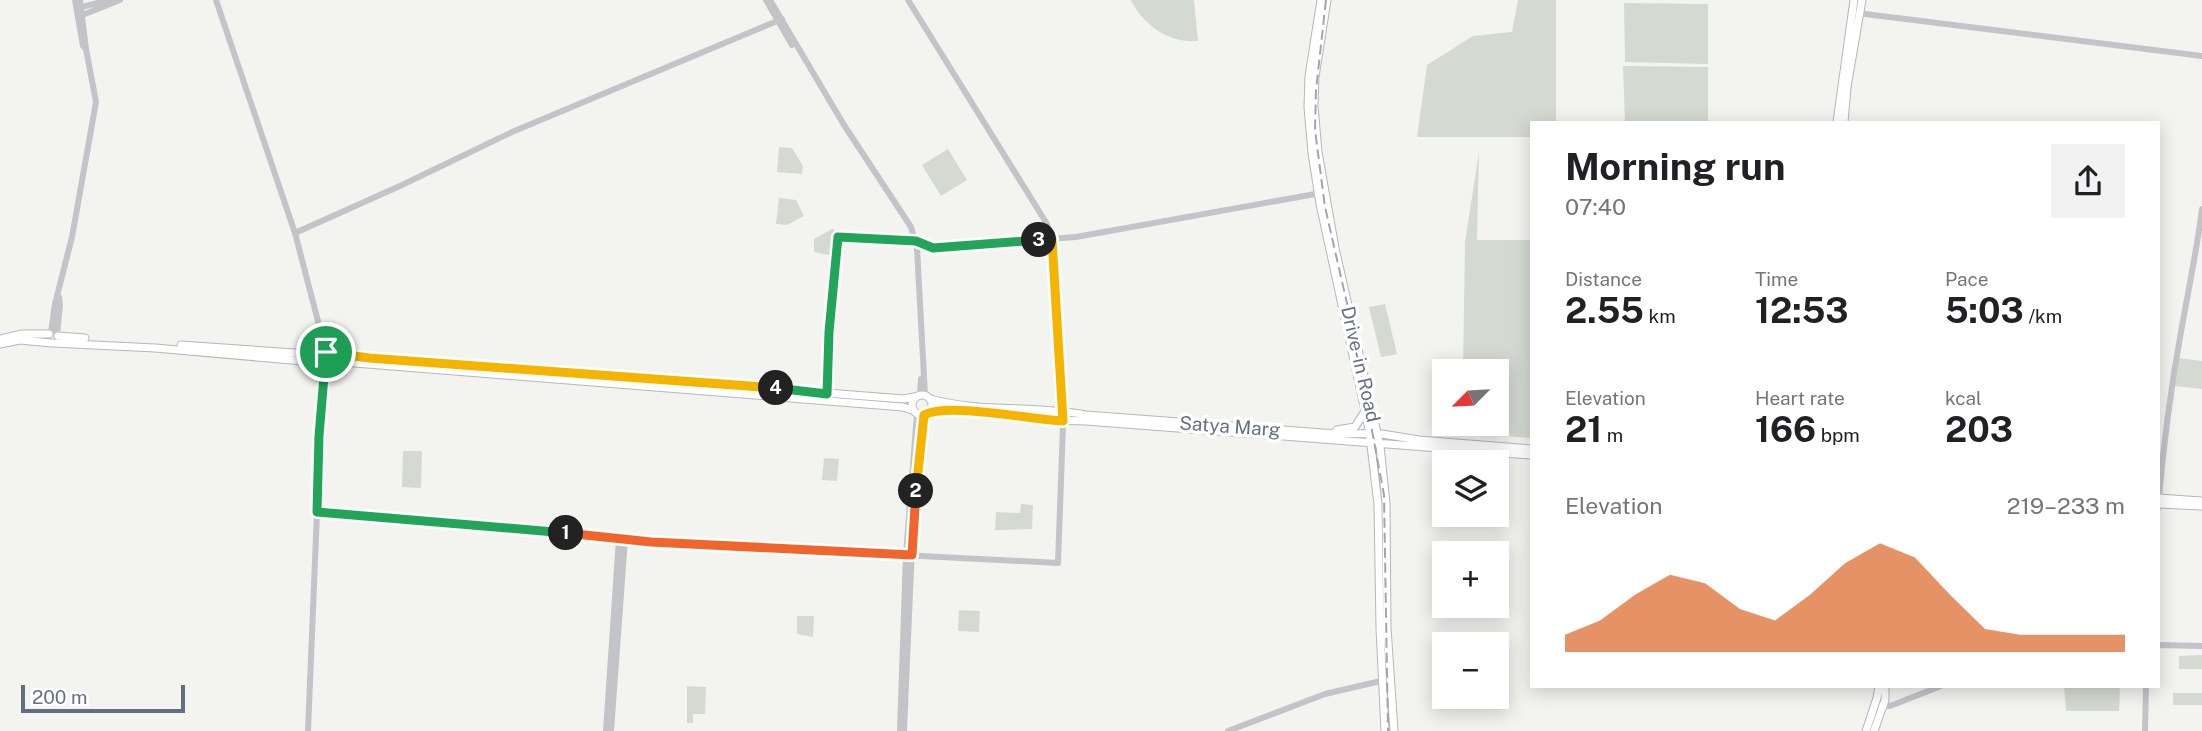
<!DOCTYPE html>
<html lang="en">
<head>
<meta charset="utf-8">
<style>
  :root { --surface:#fff; --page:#f2f2f2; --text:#202124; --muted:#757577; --accent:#dc6528 }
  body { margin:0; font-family:"Public Sans",sans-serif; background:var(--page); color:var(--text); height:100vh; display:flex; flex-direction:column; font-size:26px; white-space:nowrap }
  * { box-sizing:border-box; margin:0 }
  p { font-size:23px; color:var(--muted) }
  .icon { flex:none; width:38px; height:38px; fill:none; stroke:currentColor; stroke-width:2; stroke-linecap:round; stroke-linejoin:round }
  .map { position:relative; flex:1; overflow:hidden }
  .sheet { position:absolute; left:1530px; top:121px; width:630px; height:567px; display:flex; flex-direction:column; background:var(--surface); border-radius:0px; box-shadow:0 4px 18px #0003 }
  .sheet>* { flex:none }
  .needle { width:46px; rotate:246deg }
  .controls { position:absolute; left:1432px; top:359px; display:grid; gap:14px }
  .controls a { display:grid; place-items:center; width:77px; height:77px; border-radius:0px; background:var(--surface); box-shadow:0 4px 18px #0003; font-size:35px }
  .scale { position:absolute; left:21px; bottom:18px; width:164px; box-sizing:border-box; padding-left:7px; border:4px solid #647080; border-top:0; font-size:19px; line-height:24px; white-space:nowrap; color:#647080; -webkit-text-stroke:5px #fff; paint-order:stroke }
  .pin { position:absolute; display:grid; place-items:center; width:60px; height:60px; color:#fff; margin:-30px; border:4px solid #fff; border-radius:50%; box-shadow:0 2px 7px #0007 }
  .km { position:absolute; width:35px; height:35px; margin:-18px; border-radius:50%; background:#222; color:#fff; font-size:19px; line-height:35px; text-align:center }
  .round { display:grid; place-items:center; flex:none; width:74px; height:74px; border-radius:0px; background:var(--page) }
  .overview { display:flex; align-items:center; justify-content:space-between; height:119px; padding:0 35px }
  h1 { font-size:38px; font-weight:700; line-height:52px }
  .figures { display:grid; grid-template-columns:repeat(3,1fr); gap:10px; height:119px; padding:7px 35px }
  .figures div { display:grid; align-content:center }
  .figures b { font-size:35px; font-weight:700 }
  .figures small { font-size:19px; font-weight:400 }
  .figures p { font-size:19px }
  .chart { height:196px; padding:14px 35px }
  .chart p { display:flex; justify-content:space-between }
  .chart svg { width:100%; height:126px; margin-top:7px; fill:var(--accent); opacity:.7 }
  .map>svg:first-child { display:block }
  .green { fill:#d4dad1 }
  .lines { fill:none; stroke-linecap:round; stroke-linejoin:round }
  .secondary-casing { stroke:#b4b7bc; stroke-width:9 }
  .tertiary { stroke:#c2c4c8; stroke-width:6 }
  .secondary { stroke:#fff; stroke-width:7 }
  .rail { stroke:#a2a6ac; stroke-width:2; stroke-dasharray:10 5; stroke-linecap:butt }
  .split-1-casing { stroke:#fff; stroke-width:14 }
  .split-2-casing { stroke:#fff; stroke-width:14 }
  .split-3-casing { stroke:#fff; stroke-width:14 }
  .split-4-casing { stroke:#fff; stroke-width:14 }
  .split-5-casing { stroke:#fff; stroke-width:14 }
  .split-1 { stroke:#22a559; stroke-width:9 }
  .split-2 { stroke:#f0652b; stroke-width:9 }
  .split-3 { stroke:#f5b400; stroke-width:9 }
  .split-4 { stroke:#22a559; stroke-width:9 }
  .split-5 { stroke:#f5b400; stroke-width:9 }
  .labels { text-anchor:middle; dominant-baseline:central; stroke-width:7; stroke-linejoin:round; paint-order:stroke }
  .street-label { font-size:19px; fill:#647080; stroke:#fff }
</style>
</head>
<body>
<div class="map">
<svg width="2202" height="731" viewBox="0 0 2202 731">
  <rect width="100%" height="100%" fill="#f3f4f0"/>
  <path class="green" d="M 1132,0 L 1194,0 L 1198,41 C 1168,43 1145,26 1131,1 Z
    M 1518,0 L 1556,0 L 1556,122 L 1531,122 L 1531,137 L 1417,137 L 1427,65 L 1473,36 L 1512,32 Z
    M 1624,3 L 1708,4 L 1708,64 L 1625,62 Z
    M 1623,66 L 1708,67 L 1708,122 L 1625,122 Z
    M 779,147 L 792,148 L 803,166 L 802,174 L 777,172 Z
    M 948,149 L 967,180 L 941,196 L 922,165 Z
    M 1479,152 L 1477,240 L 1531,240 L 1531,438 L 1462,433 L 1462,424 L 1496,424 L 1496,371 L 1463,371 L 1465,242 Z
    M 779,198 L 796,200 L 804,216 L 787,225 L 776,224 Z
    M 832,229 L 834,229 L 833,256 L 814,252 L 814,239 Z
    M 1385,304 L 1397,354 L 1381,357 L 1369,307 Z
    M 2179,358 L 2202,361 L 2202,389 L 2175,386 Z
    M 403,451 L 422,451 L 421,488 L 402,487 Z
    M 824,458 L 839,459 L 837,481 L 822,480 Z
    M 1021,504 L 1033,505 L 1032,529 L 995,530 L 996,512 L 1020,513 Z
    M 959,610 L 980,611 L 979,632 L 958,631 Z
    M 797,616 L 814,616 L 813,637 L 797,634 Z
    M 2202,655 L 2202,669 L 2179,669 L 2179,656 Z
    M 687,686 L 706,687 L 705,714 L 693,714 L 693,723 L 687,723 Z
    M 2064,686 L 2120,686 L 2119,711 L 2066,711 Z
    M 2173,693 L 2202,693 L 2202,705 L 2173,705 Z"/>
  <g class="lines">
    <g class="secondary-casing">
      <path id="secondary" d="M 1321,0 L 1309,76 L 1308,107 L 1312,153 L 1320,204 L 1369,429 L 1378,504 L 1380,628 L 1385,731
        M 1327,0 L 1315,77 L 1314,106 L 1318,152 L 1335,248 L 1380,446 L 1386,503 L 1387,628 L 1394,731
        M 1837,122 L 1854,0
        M 1844,122 L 1847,87 L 1862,0
        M 58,336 L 85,338
        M 0,339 L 22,334 L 49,334
        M 53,343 L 155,348 L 326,363 L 355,363 L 903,407 L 912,410
        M 0,344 L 20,340 L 51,343
        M 181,345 L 294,353 L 326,352 L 369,358 L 904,399 L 914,397
        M912 405a10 10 0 1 1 20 0a10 10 0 1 1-20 0Z
        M 930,399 C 981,413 1034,405 1086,415 L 1323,433 L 1382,434 L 1419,440 L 1531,449
        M 930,412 L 958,411 L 1030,416 L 1046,420 L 1086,421 L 1531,455
        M 1337,430 L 1355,427 L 1365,411
        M 2158,498 L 2202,501
        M 2158,504 L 2202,506
        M 1866,731 L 1877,698 L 1879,686
        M 1874,731 L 1885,700 L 1885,686"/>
    </g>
    <path class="tertiary" d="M 80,0 L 86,49
      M 216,0 L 295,233 L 326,352 L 319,436 L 317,512 L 463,523 L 651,542 L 1058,563 L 1063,425 L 1052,239 L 1047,224 L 908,0
      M 766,0 L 792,45
      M 770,0 L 844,125 L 911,227 L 917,248 L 925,395
      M 78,8 L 109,0
      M 1857,13 L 2202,56
      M 80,16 L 120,0
      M 295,233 L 402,185 L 512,132 L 782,19
      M 51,333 L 55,304 L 72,237 L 96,102 L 86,49 L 83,46 L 75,0
      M 57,334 L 60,305 L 59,297
      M 827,394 L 829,333 L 838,237 L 916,241 L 933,248 L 1076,237 L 1321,193
      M 920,395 L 921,379
      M 2158,508 C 2163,448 2171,386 2182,326 C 2189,287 2197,249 2202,209
      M 2158,645 L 2202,646
      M 1875,705 L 1890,706 L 1941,686
      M 308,731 L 317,512
      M 606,731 L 619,538
      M 611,731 L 625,539
      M 900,731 L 906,555 L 917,414
      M 904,731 L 913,523 L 924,415
      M 1228,731 L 1325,694 L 1385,680
      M 2145,731 L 2146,686"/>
    <use href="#secondary" class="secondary"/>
    <path class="rail" d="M 1326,0 L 1316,90 L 1315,130 L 1325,207 L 1354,334 L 1384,495 L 1388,731"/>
  </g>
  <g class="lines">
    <g class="split-1-casing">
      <path id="split-1" d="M 326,352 L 319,436 L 317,512 L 566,533"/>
    </g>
    <g class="split-2-casing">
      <path id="split-2" d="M 566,533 L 651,542 L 912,555 L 916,491"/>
    </g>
    <g class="split-3-casing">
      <path id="split-3" d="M 916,491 L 924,415 C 949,402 1033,420 1063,421 L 1052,239 L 1039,240"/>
    </g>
    <g class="split-4-casing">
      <path id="split-4" d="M 776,388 L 827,394 L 829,332 L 838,237 L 916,241 L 933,248 L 1039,240"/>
    </g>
    <g class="split-5-casing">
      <path id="split-5" d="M 326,352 L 369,358 L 776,388"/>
    </g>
    <use href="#split-1" class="split-1"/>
    <use href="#split-2" class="split-2"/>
    <use href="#split-3" class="split-3"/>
    <use href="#split-4" class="split-4"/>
    <use href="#split-5" class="split-5"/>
  </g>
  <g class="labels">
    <g class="street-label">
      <text transform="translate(1361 364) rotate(77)">Drive-in Road</text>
      <text transform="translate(1230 426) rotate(4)">Satya Marg</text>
    </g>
  </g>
</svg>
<div class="controls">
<a><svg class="needle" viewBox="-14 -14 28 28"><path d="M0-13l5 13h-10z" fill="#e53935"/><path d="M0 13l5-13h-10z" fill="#757577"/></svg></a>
<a><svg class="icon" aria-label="layers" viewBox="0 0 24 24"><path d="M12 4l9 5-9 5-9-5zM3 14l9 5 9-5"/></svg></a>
<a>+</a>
<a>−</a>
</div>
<div class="scale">200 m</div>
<div class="pin" style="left:326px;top:352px;background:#1e9e55"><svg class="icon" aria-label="arrive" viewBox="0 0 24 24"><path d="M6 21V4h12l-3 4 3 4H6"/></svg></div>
<b class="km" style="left:566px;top:533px">1</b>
<b class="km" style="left:916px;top:491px">2</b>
<b class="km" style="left:1039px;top:240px">3</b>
<b class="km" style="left:776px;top:388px">4</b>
<section class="sheet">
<div class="overview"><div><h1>Morning run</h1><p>07:40</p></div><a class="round"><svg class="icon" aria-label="share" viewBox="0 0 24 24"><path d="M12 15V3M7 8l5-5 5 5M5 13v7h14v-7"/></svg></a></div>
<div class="figures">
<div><p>Distance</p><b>2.55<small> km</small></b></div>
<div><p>Time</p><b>12:53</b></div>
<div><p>Pace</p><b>5:03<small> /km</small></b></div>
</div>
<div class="figures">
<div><p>Elevation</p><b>21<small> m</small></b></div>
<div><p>Heart rate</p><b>166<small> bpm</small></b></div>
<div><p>kcal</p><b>203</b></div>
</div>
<div class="chart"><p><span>Elevation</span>219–233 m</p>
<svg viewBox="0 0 160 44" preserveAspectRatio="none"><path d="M0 44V38L10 33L20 24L30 17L40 20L50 29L60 33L70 24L80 13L90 6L100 11L110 24L120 36L130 38L140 38L150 38L160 38V44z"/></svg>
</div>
</section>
</div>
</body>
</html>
